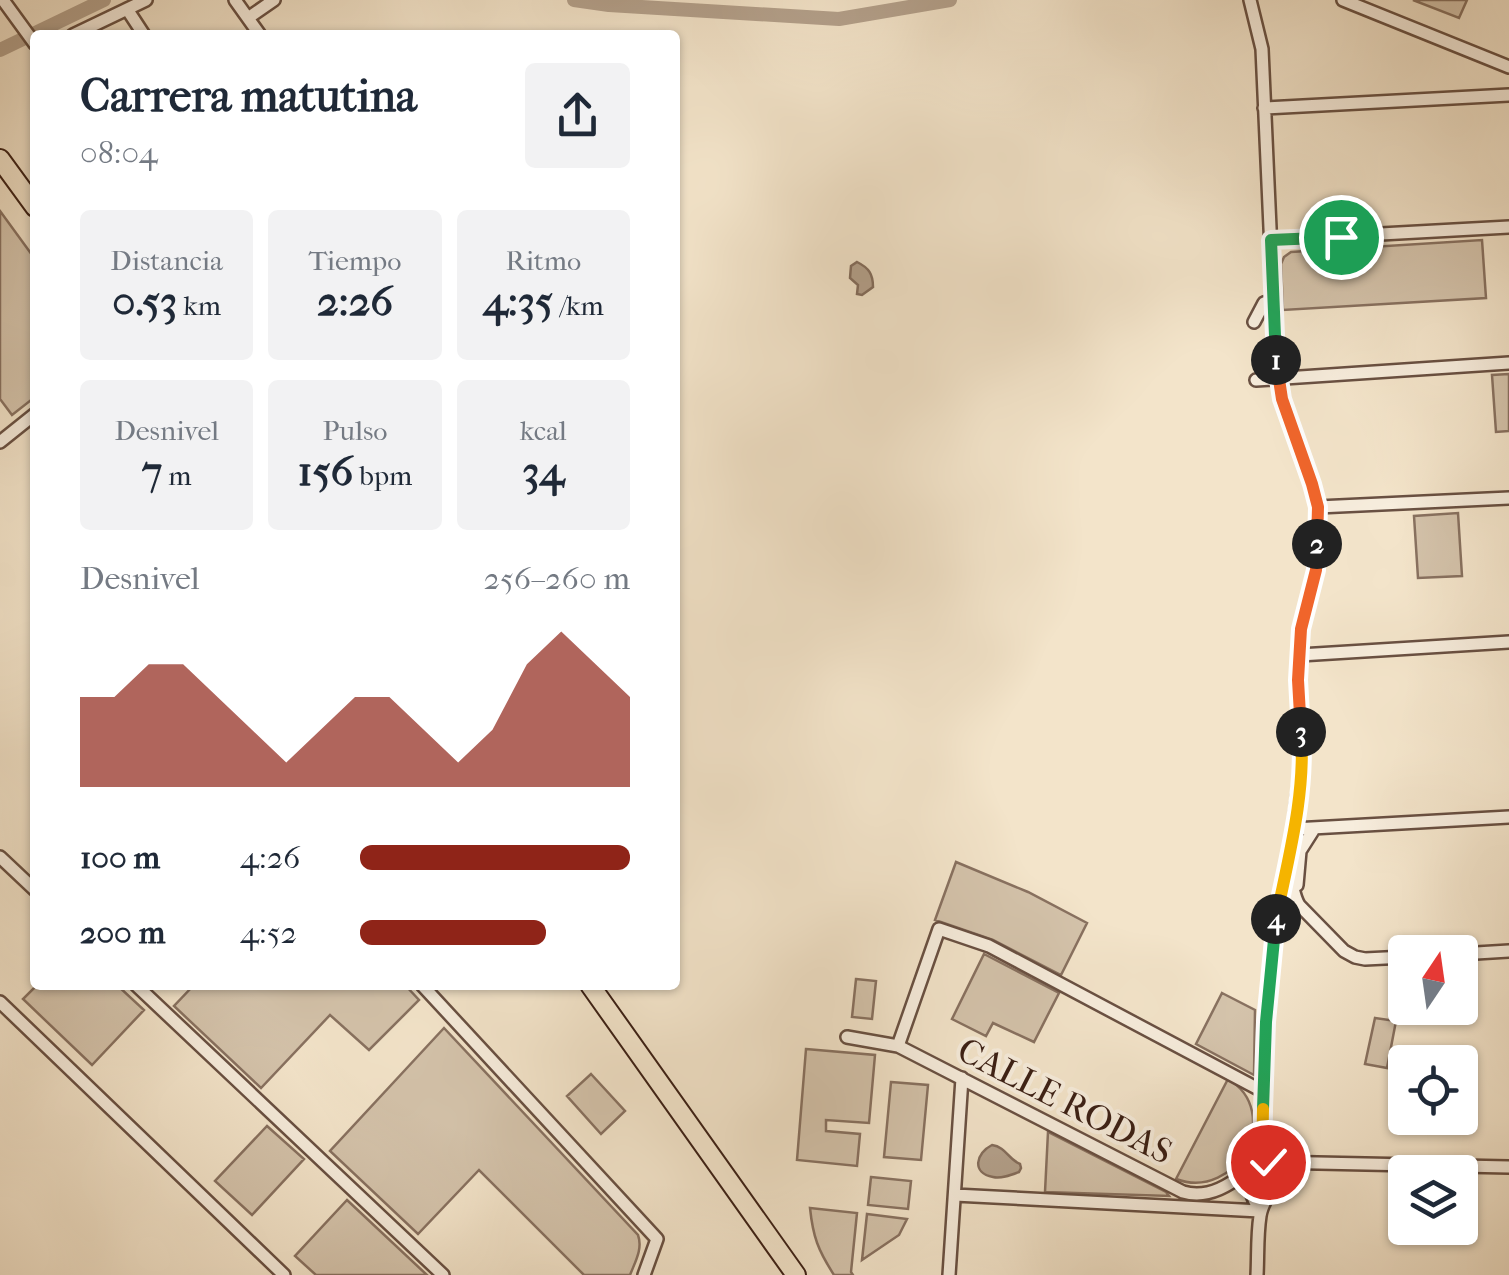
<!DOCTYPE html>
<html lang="es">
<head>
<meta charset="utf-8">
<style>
  :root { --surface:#fff; --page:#f2f2f3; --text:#1f2937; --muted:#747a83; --accent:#8f2418 }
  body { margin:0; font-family:"IM FELL French Canon",serif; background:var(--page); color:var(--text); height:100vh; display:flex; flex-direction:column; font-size:38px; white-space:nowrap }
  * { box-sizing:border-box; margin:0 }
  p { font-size:32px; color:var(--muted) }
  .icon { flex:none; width:55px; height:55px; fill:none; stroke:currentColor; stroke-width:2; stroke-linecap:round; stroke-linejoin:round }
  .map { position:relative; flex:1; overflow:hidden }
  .sheet { position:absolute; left:30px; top:30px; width:650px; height:960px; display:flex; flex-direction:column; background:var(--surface); border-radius:10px; box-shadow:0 2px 8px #0004 }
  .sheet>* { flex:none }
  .needle { width:65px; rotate:13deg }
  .fabs { position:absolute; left:1388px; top:935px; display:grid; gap:20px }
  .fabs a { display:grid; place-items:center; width:90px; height:90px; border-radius:10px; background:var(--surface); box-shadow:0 2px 8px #0004; font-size:50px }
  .pin { position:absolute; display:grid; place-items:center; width:85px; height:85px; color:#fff; margin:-42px; border:5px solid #fff; border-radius:50%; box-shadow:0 2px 10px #0007 }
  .km { position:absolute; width:50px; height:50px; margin:-25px; border-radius:50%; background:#222; color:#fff; font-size:28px; line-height:50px; text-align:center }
  .round { display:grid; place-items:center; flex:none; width:105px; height:105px; border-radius:10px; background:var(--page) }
  .headline { display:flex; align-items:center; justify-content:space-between; height:170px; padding:0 50px }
  h1 { font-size:45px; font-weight:800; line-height:75px }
  .stats { display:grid; grid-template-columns:repeat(3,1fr); gap:15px; height:170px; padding:10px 50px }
  .stats div { display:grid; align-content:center; border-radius:10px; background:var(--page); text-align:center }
  .stats b { font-size:42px; font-weight:800 }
  .stats small { font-size:28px; font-weight:400 }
  .stats p { font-size:28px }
  .chart { height:280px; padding:20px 50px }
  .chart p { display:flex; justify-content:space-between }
  .chart svg { width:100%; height:180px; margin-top:10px; fill:var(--accent); opacity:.7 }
  ul { padding:0 50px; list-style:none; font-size:32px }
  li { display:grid; grid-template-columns:160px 120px 1fr; align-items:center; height:75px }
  li i { height:25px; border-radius:12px; background:var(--accent) }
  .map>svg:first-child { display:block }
  .green { fill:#d4c3ab; stroke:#887160; stroke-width:2.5 }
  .water { fill:#b4a18c; stroke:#846d5c; stroke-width:2.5 }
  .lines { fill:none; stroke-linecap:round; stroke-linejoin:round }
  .canal { stroke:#b4a18c; stroke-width:14 }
  .street-casing { stroke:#695042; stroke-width:16 }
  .primary-casing { stroke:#3b1f14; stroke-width:22 }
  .street { stroke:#f7eddd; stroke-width:11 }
  .primary { stroke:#f3e4ca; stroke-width:18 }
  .split-1-casing { stroke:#fff; stroke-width:20 }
  .split-2-casing { stroke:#fff; stroke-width:20 }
  .split-3-casing { stroke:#fff; stroke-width:20 }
  .split-4-casing { stroke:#fff; stroke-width:20 }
  .split-5-casing { stroke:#fff; stroke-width:20 }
  .split-6-casing { stroke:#fff; stroke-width:20 }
  .split-1 { stroke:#22a559; stroke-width:12 }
  .split-2 { stroke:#f0652b; stroke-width:12 }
  .split-3 { stroke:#f0652b; stroke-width:12 }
  .split-4 { stroke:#f5b400; stroke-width:12 }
  .split-5 { stroke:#22a559; stroke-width:12 }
  .split-6 { stroke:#f5b400; stroke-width:12 }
  .labels { text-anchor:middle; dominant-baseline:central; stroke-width:8; stroke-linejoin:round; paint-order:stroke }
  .street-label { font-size:35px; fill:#3b1f14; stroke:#f7eddd }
</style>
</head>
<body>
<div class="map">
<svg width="1509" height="1275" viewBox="0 0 1509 1275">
  <rect width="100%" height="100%" fill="#f3e4ca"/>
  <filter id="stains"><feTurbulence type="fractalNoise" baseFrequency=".002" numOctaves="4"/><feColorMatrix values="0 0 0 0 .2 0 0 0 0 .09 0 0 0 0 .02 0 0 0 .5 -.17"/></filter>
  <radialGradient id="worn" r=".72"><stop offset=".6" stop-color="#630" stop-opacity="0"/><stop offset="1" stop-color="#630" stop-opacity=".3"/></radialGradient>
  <path class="green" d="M 1413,0 L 1467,0 L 1459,18 Z
    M 0,211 L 35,259 L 35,397 L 12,415 L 0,399 Z
    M 1482,240 L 1486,298 L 1283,310 L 1281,264 L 1284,257 L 1291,252 Z
    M 1509,374 L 1509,431 L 1496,432 L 1492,375 Z
    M 1458,513 L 1462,576 L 1418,578 L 1414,516 Z
    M 956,862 L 1028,892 L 1087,923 L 1061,975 L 993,940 L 935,920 Z
    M 984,954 L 1059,993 L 1034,1042 L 993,1023 L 986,1036 L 952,1019 Z
    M 856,979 L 876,981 L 872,1019 L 852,1017 Z
    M 37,985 L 117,985 L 144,1010 L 92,1065 L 23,999 Z
    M 194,985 L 405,985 L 419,1000 L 369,1050 L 330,1015 L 261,1088 L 174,1006 Z
    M 1222,993 L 1255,1010 L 1254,1075 L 1196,1044 Z
    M 1375,1018 L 1396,1021 L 1387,1068 L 1365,1064 Z
    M 444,1028 L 638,1235 C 643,1249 635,1262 630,1275 L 584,1275 L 479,1170 L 418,1234 L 330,1151 Z
    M 806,1049 L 875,1055 L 869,1123 L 826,1120 L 826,1131 L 860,1134 L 857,1166 L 797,1160 Z
    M 591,1074 L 625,1111 L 601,1134 L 567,1096 Z
    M 1228,1079 C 1284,1112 1237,1202 1176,1179 Z
    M 891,1082 L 928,1085 L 921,1160 L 884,1157 Z
    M 267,1126 L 304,1159 L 252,1215 L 215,1181 Z
    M 1048,1132 L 1166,1192 L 1169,1196 L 1045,1192 Z
    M 871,1177 L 911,1181 L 908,1209 L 868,1205 Z
    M 347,1200 L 427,1275 L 316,1275 L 295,1256 Z
    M 810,1208 L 857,1213 L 851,1272 L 853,1275 L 834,1275 C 818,1250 813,1237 810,1208 Z
    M 867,1214 L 907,1219 L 899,1235 L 862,1260 Z"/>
  <path class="water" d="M 857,262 C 869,268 873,274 873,287 L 862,295 L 857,294 L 858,285 L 850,278 L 851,266 Z
    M 992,1145 C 1006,1147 1008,1159 1020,1164 L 1021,1168 L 1019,1172 C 1011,1175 1001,1179 993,1177 C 971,1173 976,1153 992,1145 Z"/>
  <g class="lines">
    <path class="canal" d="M 574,0 L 609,5 L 839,19 L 950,0
      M 0,50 L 104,0"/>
    <g class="street-casing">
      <path id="street" d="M 3,0 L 35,44
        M 235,0 L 260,35
        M 1250,0 L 1262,49 L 1276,362 L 1282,399 L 1312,484 L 1318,507 L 1316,570 L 1301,629 L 1298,681 L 1302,740 L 1301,769 L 1292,842 L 1274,930 L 1269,978 L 1265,1022 L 1262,1161
        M 1343,0 L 1509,67
        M 127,9 L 144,35
        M 248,18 L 274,0
        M 73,35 L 146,0
        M 1264,108 L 1509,95
        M 1271,240 L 1509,227
        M 1254,322 L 1264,303 L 1274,300
        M 1256,380 L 1509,363
        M 0,442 L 35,414
        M 1318,507 L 1509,498
        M 1300,655 L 1509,642
        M 1294,829 L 1509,817
        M 0,857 L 35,890
        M 1286,870 C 1294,881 1292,894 1299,905 L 1344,951 L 1355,957 L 1365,959 L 1405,957
        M 1297,885 L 1300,851 L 1314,829
        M 1460,954 L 1509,951
        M 136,985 L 443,1275
        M 422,985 L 657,1239 L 644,1275
        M 0,1002 L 284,1275
        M 847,1037 L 898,1046 L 1183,1192 C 1210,1200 1232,1183 1254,1167
        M 898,1046 L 939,929 L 989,946 L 1264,1092
        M 1268,1162 L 1509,1167
        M 955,1195 L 1260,1211
        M 949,1275 L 962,1078
        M 1257,1275 C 1258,1256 1257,1235 1260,1216 C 1263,1194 1283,1187 1268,1162 C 1237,1167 1249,1192 1260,1211"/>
    </g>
    <g class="primary-casing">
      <path id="primary" d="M 0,159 L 35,207
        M 590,985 L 796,1275"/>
    </g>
    <use href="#street" class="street"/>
    <use href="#primary" class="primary"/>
  </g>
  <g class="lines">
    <g class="split-1-casing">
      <path id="split-1" d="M 1276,360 L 1271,240 L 1341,237"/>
    </g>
    <g class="split-2-casing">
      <path id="split-2" d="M 1276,360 L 1282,399 L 1312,484 L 1318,507 L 1317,544"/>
    </g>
    <g class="split-3-casing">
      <path id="split-3" d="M 1301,732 L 1298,680 L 1301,629 L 1316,570 L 1317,544"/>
    </g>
    <g class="split-4-casing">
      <path id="split-4" d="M 1276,919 C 1288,859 1306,794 1301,732"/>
    </g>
    <g class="split-5-casing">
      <path id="split-5" d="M 1263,1109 L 1266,1022 L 1276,919"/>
    </g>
    <g class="split-6-casing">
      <path id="split-6" d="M 1263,1109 L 1262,1162 L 1268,1162"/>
    </g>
    <use href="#split-1" class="split-1"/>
    <use href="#split-2" class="split-2"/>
    <use href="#split-3" class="split-3"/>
    <use href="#split-4" class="split-4"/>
    <use href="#split-5" class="split-5"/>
    <use href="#split-6" class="split-6"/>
  </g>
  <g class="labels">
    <g class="street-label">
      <text transform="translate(1065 1101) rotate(27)">CALLE RODAS</text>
    </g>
  </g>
  <rect width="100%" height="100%" filter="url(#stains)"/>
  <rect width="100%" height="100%" fill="url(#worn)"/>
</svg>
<div class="fabs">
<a><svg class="needle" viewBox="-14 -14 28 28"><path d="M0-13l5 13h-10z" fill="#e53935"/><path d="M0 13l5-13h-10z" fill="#747a83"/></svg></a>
<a><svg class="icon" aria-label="locate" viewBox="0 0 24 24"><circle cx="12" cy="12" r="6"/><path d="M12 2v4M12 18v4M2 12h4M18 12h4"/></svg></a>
<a><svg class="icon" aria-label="layers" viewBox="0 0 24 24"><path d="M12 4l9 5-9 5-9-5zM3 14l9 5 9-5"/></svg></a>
</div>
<div class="pin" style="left:1341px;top:237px;background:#1e9e55"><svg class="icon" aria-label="arrive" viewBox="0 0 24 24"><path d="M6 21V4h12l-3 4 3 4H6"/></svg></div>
<div class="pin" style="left:1268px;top:1162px;background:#d93025"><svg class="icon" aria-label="check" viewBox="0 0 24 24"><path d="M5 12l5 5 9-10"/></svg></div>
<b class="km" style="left:1276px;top:360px">1</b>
<b class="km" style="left:1317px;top:544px">2</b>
<b class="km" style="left:1301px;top:732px">3</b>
<b class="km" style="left:1276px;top:919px">4</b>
<section class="sheet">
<div class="headline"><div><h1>Carrera matutina</h1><p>08:04</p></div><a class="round"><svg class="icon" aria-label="share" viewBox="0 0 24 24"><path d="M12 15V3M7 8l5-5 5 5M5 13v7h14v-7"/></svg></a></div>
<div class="stats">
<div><p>Distancia</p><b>0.53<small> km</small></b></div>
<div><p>Tiempo</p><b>2:26</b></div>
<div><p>Ritmo</p><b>4:35<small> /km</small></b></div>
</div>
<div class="stats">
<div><p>Desnivel</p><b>7<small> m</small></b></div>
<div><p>Pulso</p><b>156<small> bpm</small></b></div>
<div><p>kcal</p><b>34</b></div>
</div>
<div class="chart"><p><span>Desnivel</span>256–260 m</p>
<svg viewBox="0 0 160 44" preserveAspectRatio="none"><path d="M0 44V22L10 22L20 14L30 14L40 22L50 30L60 38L70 30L80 22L90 22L100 30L110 38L120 30L130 14L140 6L150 14L160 22V44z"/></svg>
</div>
<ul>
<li><b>100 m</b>4:26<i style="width:100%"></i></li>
<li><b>200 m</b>4:52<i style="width:69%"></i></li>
</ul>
</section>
</div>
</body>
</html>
